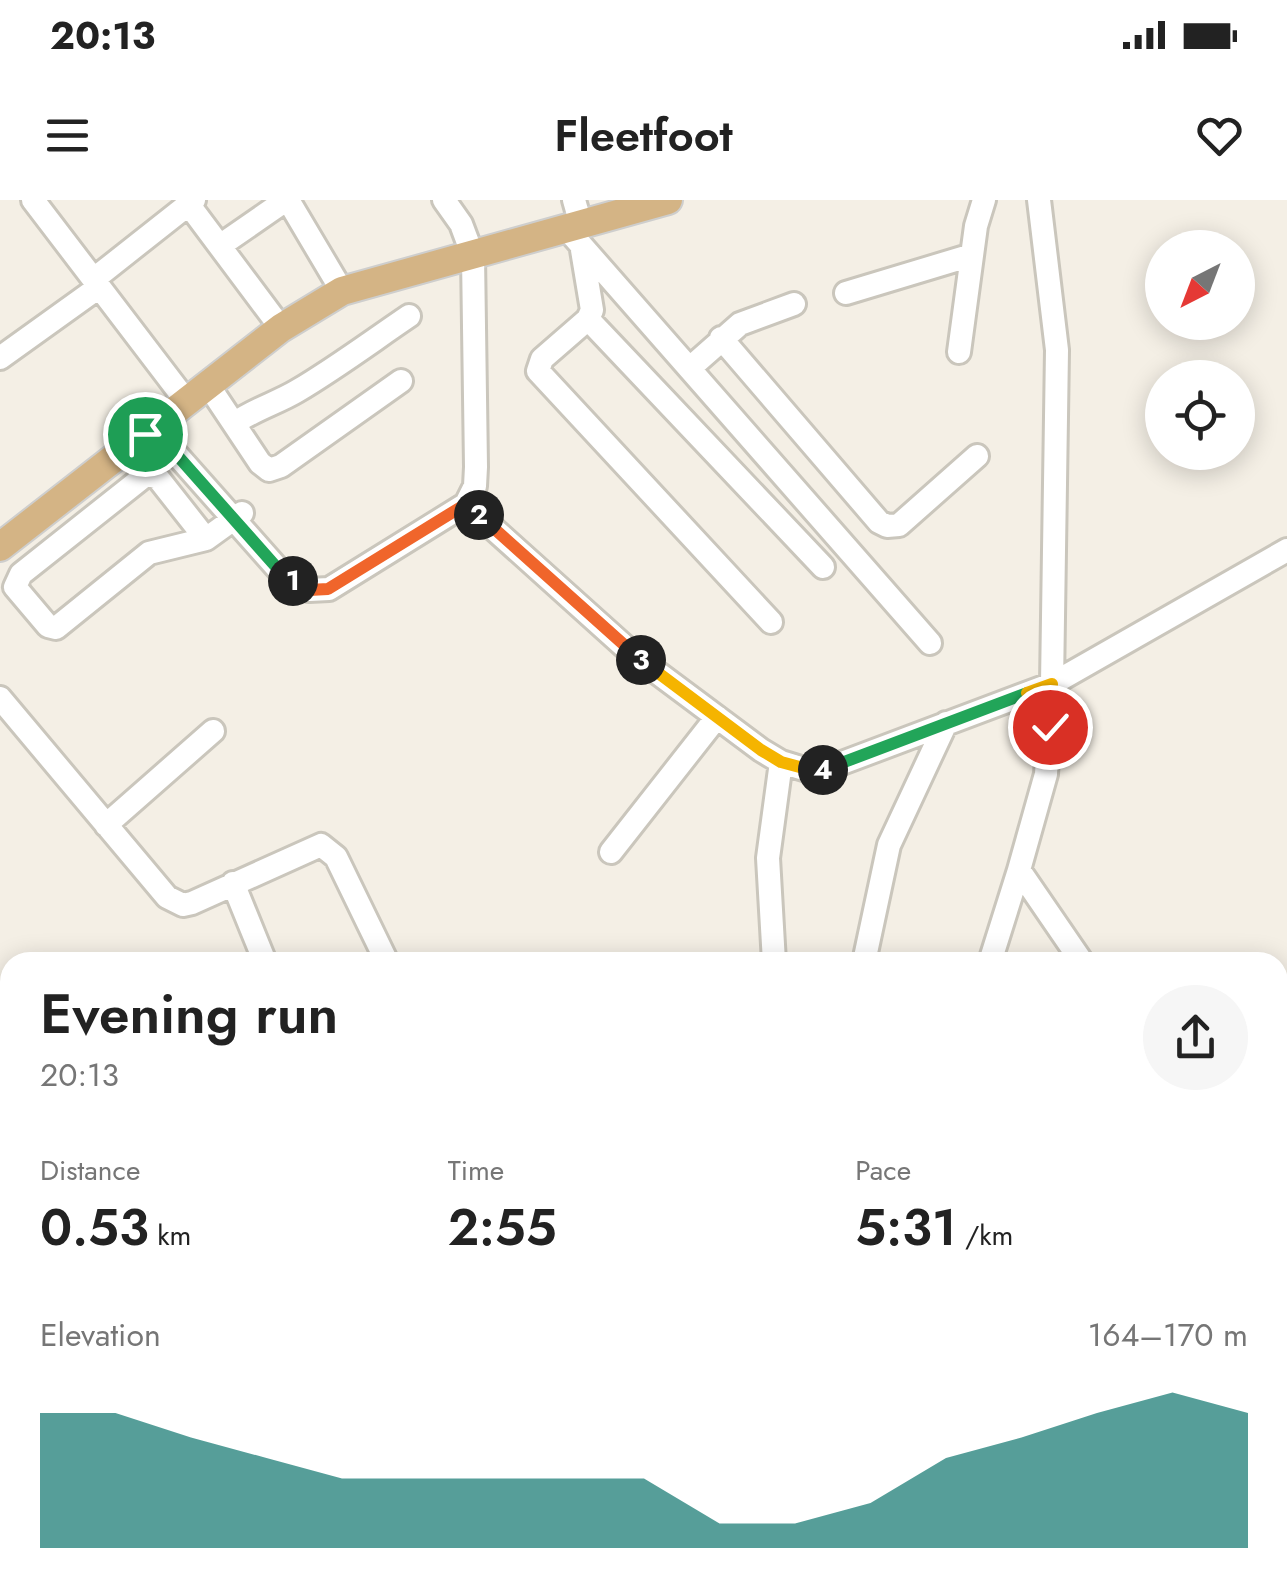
<!DOCTYPE html>
<html lang="en">
<head>
<meta charset="utf-8">
<style>
  :root { --surface:#fff; --page:#f6f6f6; --text:#222; --muted:#767676; --accent:#0f766e }
  body { margin:0; font-family:Jost,sans-serif; background:var(--page); color:var(--text); height:100vh; display:flex; flex-direction:column; font-size:38px; white-space:nowrap }
  * { box-sizing:border-box; margin:0 }
  p { font-size:32px; color:var(--muted) }
  .icon { flex:none; width:55px; height:55px; fill:none; stroke:currentColor; stroke-width:2; stroke-linecap:round; stroke-linejoin:round }
  .map { position:relative; flex:1; overflow:hidden }
  .drawer { position:absolute; left:0px; top:752px; width:1288px; height:642px; display:flex; flex-direction:column; background:var(--surface); border-radius:30px 30px 0 0; box-shadow:0 5px 25px #0003 }
  .drawer>* { flex:none }
  .needle { width:65px; rotate:222deg }
  .buttons { position:absolute; left:1145px; top:30px; display:grid; gap:20px }
  .buttons a { display:grid; place-items:center; width:110px; height:110px; border-radius:50%; background:var(--surface); box-shadow:0 5px 25px #0003; font-size:50px }
  .pin { position:absolute; display:grid; place-items:center; width:85px; height:85px; color:#fff; margin:-42px; border:5px solid #fff; border-radius:50%; box-shadow:0 2px 10px #0007 }
  .km { position:absolute; width:50px; height:50px; margin:-25px; border-radius:50%; background:#222; color:#fff; font-size:28px; line-height:50px; text-align:center }
  .round { display:grid; place-items:center; flex:none; width:105px; height:105px; border-radius:52px; background:var(--page) }
  .headline { display:flex; align-items:center; justify-content:space-between; height:170px; padding:0 40px }
  h1 { font-size:55px; font-weight:600; line-height:75px }
  .figures { display:grid; grid-template-columns:repeat(3,1fr); gap:15px; height:170px; padding:10px 40px }
  .figures div { display:grid; align-content:center }
  .figures b { font-size:50px; font-weight:600 }
  .figures small { font-size:28px; font-weight:400 }
  .figures p { font-size:28px }
  .chart { height:280px; padding:20px 40px }
  .chart p { display:flex; justify-content:space-between }
  .chart svg { width:100%; height:180px; margin-top:10px; fill:var(--accent); opacity:.7 }
  .status { display:flex; justify-content:space-between; align-items:center; height:70px; padding:0 50px; background:var(--surface); direction:ltr }
  .status svg { height:28px; fill:currentColor }
  header { display:flex; justify-content:space-between; align-items:center; height:130px; padding:0 40px; background:var(--surface); font-size:45px; font-weight:600 }
  .map>svg:first-child { display:block }
  .lines { fill:none; stroke-linecap:round; stroke-linejoin:round }
  .minor-casing { stroke:#cac6bc; stroke-width:28 }
  .major-casing { stroke:#cececd; stroke-width:32 }
  .minor { stroke:#fff; stroke-width:22 }
  .major { stroke:#d4b485; stroke-width:28 }
  .split-1-casing { stroke:#fff; stroke-width:20 }
  .split-2-casing { stroke:#fff; stroke-width:20 }
  .split-3-casing { stroke:#fff; stroke-width:20 }
  .split-4-casing { stroke:#fff; stroke-width:20 }
  .split-5-casing { stroke:#fff; stroke-width:20 }
  .split-6-casing { stroke:#fff; stroke-width:20 }
  .split-1 { stroke:#22a559; stroke-width:12 }
  .split-2 { stroke:#f0652b; stroke-width:12 }
  .split-3 { stroke:#f0652b; stroke-width:12 }
  .split-4 { stroke:#f5b400; stroke-width:12 }
  .split-5 { stroke:#22a559; stroke-width:12 }
  .split-6 { stroke:#f5b400; stroke-width:12 }
</style>
</head>
<body>
<div class="status"><b>20:13</b><svg viewBox="0 0 49 12"><path d="M0 12V9h3v3zM5 12V6h3v6zM10 12V3h3v9zM15 12V0h3v12zM26 1h20v11H26zM47 4h2v5h-2z"/></svg></div>
<header><svg class="icon" aria-label="menu" viewBox="0 0 24 24"><path d="M4 6h16M4 12h16M4 18h16"/></svg>Fleetfoot<svg class="icon" aria-label="heart" viewBox="0 0 24 24"><path d="M12 20l-8-8c-3-5 5-10 8-4 3-6 11-1 8 4z"/></svg></header>
<div class="map">
<svg width="1287" height="1394" viewBox="0 0 1287 1394">
  <rect width="100%" height="100%" fill="#f4efe5"/>
  <g class="lines">
    <g class="minor-casing">
      <path id="minor" d="M 33,0 L 187,202
        M 288,0 L 342,91
        M 574,0 L 581,25
        M 1039,0 L 1057,150 L 1052,484 L 1046,574 L 1019,670 L 1082,762
        M 189,5 L 281,128
        M 567,29 L 930,443
        M 221,45 L 286,0
        M 582,50 L 592,110 L 588,119 L 542,159 L 538,171 L 771,422
        M 94,79 L 194,0
        M 846,93 L 972,55
        M 588,119 L 823,367
        M 721,138 L 879,322 L 887,326 L 899,325 L 977,256
        M 959,152 L 976,26 L 984,0
        M 0,158 L 99,87
        M 690,168 L 740,124 L 794,104
        M 208,185 L 260,263 L 269,270 L 281,266 L 401,181
        M 235,223 C 255,209 277,203 297,191 C 336,168 372,141 409,116
        M 153,228 L 286,378 L 309,390 L 329,389 L 466,304 L 475,286 L 476,267 L 473,56 L 461,24 L 444,0
        M 466,304 L 635,456 L 761,550 L 781,562 L 830,577
        M 206,339 L 158,278 L 147,274 L 21,374 L 15,387 L 48,426 L 56,428 L 149,353 L 206,339 L 242,313
        M 0,498 L 167,697 L 183,705 L 192,703 L 321,645 L 336,657 L 387,762
        M 818,572 L 1052,484 L 1287,350
        M 106,625 L 213,531
        M 611,652 L 717,517
        M 233,683 L 265,762
        M 774,762 L 768,658 L 781,562
        M 864,762 L 889,645 L 946,523
        M 990,762 L 1019,670
        M 1278,1164 L 1287,1160
        M 1278,1194 L 1287,1197
        M 0,1264 L 10,1274
        M 0,1361 L 10,1351
        M 127,1385 L 136,1394
        M 1147,1385 L 1147,1394
        M 82,1394 L 90,1385
        M 196,1394 L 204,1385
        M 642,1394 L 656,1385
        M 769,1394 L 772,1385
        M 866,1394 L 869,1385
        M 1003,1394 L 1007,1385"/>
    </g>
    <g class="major-casing">
      <path id="major" d="M 0,347 L 281,128 L 342,91 L 668,0"/>
    </g>
    <use href="#minor" class="minor"/>
    <use href="#major" class="major"/>
  </g>
  <g class="lines">
    <g class="split-1-casing">
      <path id="split-1" d="M 145,234 L 153,228 L 286,378 L 293,381"/>
    </g>
    <g class="split-2-casing">
      <path id="split-2" d="M 293,381 L 309,390 L 328,389 L 466,304 L 479,315"/>
    </g>
    <g class="split-3-casing">
      <path id="split-3" d="M 479,315 L 641,460"/>
    </g>
    <g class="split-4-casing">
      <path id="split-4" d="M 641,460 L 761,550 L 781,562 L 818,572 L 823,570"/>
    </g>
    <g class="split-5-casing">
      <path id="split-5" d="M 823,570 L 1027,493"/>
    </g>
    <g class="split-6-casing">
      <path id="split-6" d="M 1027,493 L 1052,484 L 1050,527"/>
    </g>
    <use href="#split-1" class="split-1"/>
    <use href="#split-2" class="split-2"/>
    <use href="#split-3" class="split-3"/>
    <use href="#split-4" class="split-4"/>
    <use href="#split-5" class="split-5"/>
    <use href="#split-6" class="split-6"/>
  </g>
</svg>
<div class="buttons">
<a><svg class="needle" viewBox="-14 -14 28 28"><path d="M0-13l5 13h-10z" fill="#e53935"/><path d="M0 13l5-13h-10z" fill="#767676"/></svg></a>
<a><svg class="icon" aria-label="locate" viewBox="0 0 24 24"><circle cx="12" cy="12" r="6"/><path d="M12 2v4M12 18v4M2 12h4M18 12h4"/></svg></a>
</div>
<div class="pin" style="left:145px;top:234px;background:#1e9e55"><svg class="icon" aria-label="arrive" viewBox="0 0 24 24"><path d="M6 21V4h12l-3 4 3 4H6"/></svg></div>
<div class="pin" style="left:1050px;top:527px;background:#d93025"><svg class="icon" aria-label="check" viewBox="0 0 24 24"><path d="M5 12l5 5 9-10"/></svg></div>
<b class="km" style="left:293px;top:381px">1</b>
<b class="km" style="left:479px;top:315px">2</b>
<b class="km" style="left:641px;top:460px">3</b>
<b class="km" style="left:823px;top:570px">4</b>
<section class="drawer">
<div class="headline"><div><h1>Evening run</h1><p>20:13</p></div><a class="round"><svg class="icon" aria-label="share" viewBox="0 0 24 24"><path d="M12 15V3M7 8l5-5 5 5M5 13v7h14v-7"/></svg></a></div>
<div class="figures">
<div><p>Distance</p><b>0.53<small> km</small></b></div>
<div><p>Time</p><b>2:55</b></div>
<div><p>Pace</p><b>5:31<small> /km</small></b></div>
</div>
<div class="chart"><p><span>Elevation</span>164–170 m</p>
<svg viewBox="0 0 160 44" preserveAspectRatio="none"><path d="M0 44V11L10 11L20 17L30 22L40 27L50 27L60 27L70 27L80 27L90 38L100 38L110 33L120 22L130 17L140 11L150 6L160 11V44z"/></svg>
</div>
</section>
</div>
</body>
</html>
